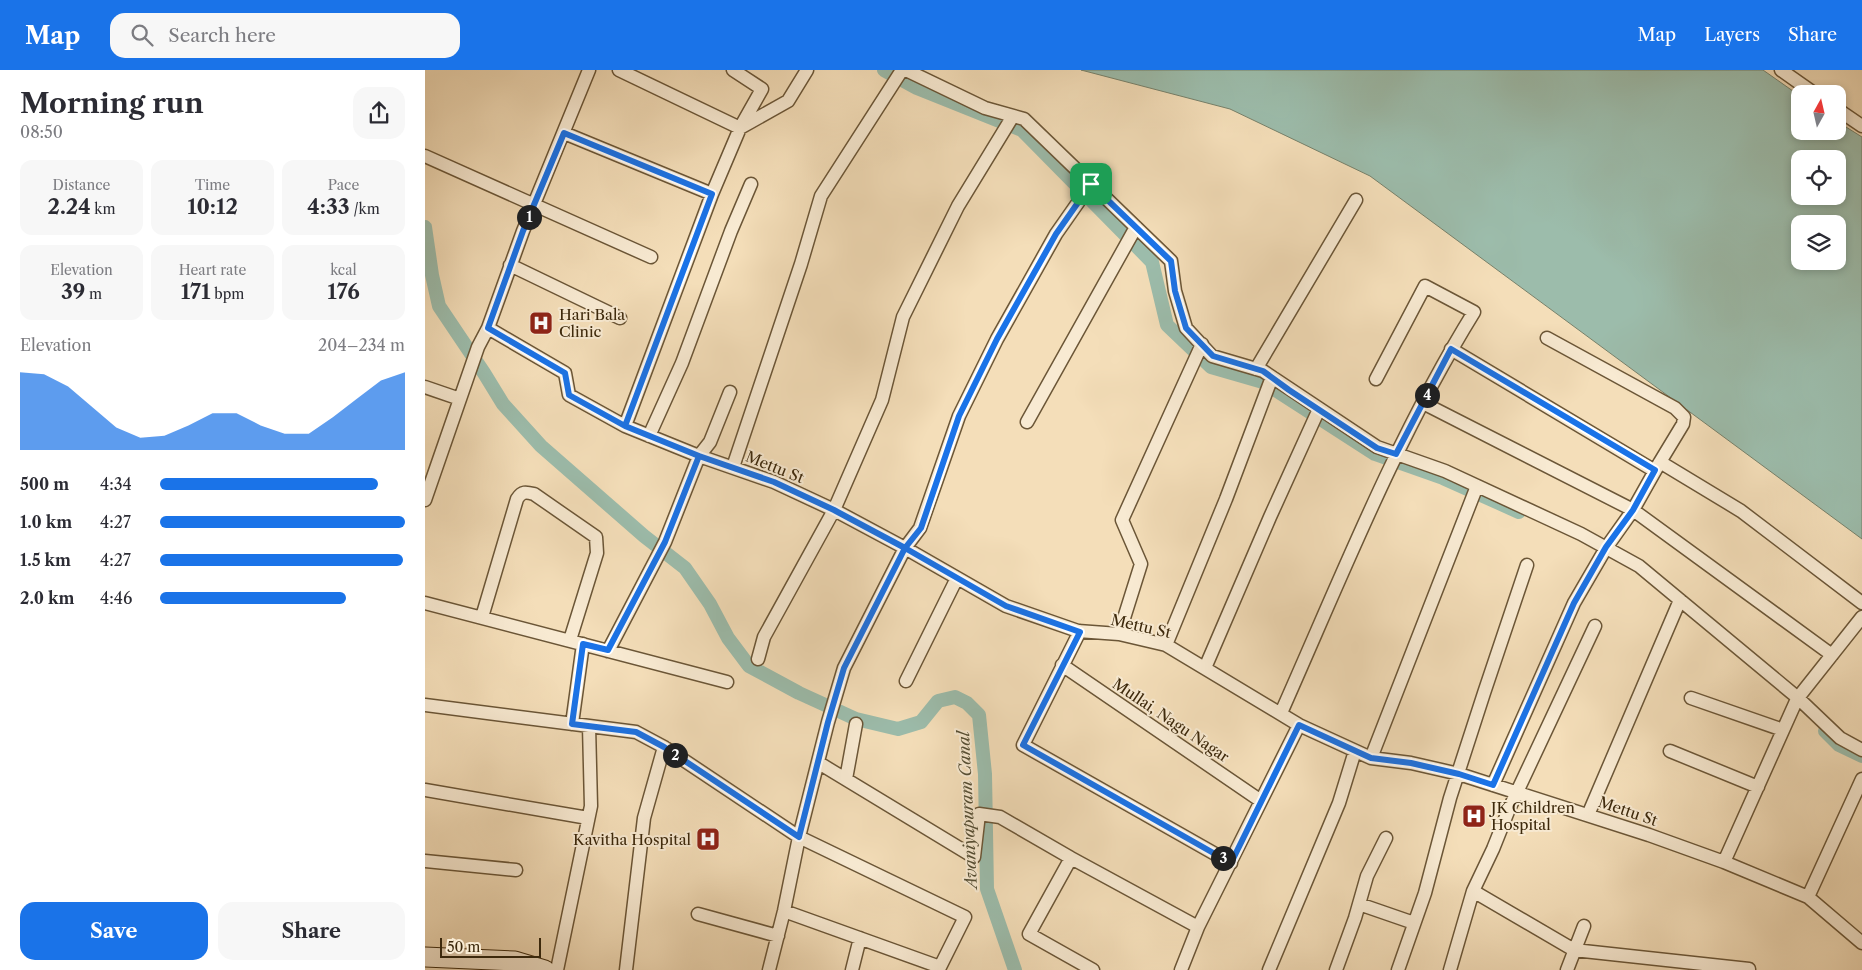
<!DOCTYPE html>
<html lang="en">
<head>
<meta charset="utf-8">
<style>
  :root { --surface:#fff; --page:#f7f7f7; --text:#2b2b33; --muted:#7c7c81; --accent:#1a73e8 }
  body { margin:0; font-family:"Libre Caslon Text",serif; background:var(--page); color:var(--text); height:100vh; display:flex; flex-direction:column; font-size:19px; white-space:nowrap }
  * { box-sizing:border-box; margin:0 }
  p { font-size:16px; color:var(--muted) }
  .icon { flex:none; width:28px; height:28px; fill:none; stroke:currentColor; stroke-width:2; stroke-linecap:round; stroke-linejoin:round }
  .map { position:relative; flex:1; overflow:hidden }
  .details { display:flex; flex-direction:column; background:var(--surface); width:425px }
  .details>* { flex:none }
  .needle { width:32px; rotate:8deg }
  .fabs { position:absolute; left:1366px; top:15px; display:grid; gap:10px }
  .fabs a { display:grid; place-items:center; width:55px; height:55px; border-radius:10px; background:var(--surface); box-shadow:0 2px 8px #0003; font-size:25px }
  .scale { position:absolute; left:15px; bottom:12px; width:101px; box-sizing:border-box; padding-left:5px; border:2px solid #3d290c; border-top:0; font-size:14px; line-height:18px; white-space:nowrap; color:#3d290c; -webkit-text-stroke:4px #f8ead2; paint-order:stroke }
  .pin { position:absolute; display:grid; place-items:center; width:42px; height:42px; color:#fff; margin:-21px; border-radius:10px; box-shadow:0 2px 8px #0006 }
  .km { position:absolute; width:25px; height:25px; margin:-12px; border-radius:50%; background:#222; color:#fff; font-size:14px; line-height:25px; text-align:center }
  .round { display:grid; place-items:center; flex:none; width:52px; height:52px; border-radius:15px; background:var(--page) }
  .summary { display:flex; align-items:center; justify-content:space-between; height:85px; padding:0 20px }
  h1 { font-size:28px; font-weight:700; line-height:38px }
  .metrics { display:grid; grid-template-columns:repeat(3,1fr); gap:8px; height:85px; padding:5px 20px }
  .metrics div { display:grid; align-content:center; border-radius:12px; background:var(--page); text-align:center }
  .metrics b { font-size:21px; font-weight:700 }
  .metrics small { font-size:14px; font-weight:400 }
  .metrics p { font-size:14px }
  .chart { height:140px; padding:10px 20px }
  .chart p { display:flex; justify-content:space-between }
  .chart svg { width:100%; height:90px; margin-top:5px; fill:var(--accent); opacity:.7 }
  .action { display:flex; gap:10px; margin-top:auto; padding:10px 20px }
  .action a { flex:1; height:58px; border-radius:15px; background:var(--accent); color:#fff; font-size:20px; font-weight:700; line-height:58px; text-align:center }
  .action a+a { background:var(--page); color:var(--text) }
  ul { padding:0 20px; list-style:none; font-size:16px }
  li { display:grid; grid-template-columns:80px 60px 1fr; align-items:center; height:38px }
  li i { height:12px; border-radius:6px; background:var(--accent) }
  header { display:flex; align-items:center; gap:30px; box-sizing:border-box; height:70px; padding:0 25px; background:var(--accent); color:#fff }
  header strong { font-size:24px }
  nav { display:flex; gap:28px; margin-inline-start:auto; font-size:18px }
  .search { width:350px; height:45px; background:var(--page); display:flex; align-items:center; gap:12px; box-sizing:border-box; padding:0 18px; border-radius:15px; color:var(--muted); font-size:19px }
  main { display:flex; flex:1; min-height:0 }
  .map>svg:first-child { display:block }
  .water { fill:#9cbcab; stroke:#76816b; fill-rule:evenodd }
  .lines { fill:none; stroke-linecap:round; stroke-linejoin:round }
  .canal { stroke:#9cbcab; stroke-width:14 }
  .street-casing { stroke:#6b5637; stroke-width:15 }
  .secondary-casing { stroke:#3d290c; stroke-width:21 }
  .street { stroke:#f8ead2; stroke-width:12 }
  .secondary { stroke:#f8ead2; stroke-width:19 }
  .route-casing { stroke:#fff; stroke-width:10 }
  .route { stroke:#1a73e8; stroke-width:6 }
  .labels { text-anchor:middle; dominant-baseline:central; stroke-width:4; stroke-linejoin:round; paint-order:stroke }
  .poi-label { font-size:15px; fill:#3d290c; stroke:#f8ead2; text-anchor:start }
  .street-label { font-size:15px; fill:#3d290c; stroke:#f8ead2 }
  .water-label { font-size:16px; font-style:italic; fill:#554e34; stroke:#f8ead2 }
</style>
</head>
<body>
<header>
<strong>Map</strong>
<div class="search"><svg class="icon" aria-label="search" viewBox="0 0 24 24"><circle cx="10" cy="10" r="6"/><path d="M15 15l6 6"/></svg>Search here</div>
<nav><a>Map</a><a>Layers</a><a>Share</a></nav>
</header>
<main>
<section class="details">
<div class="summary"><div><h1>Morning run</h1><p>08:50</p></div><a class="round"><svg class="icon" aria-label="share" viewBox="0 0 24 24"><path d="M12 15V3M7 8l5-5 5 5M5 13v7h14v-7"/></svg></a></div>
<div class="metrics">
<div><p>Distance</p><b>2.24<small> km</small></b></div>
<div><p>Time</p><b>10:12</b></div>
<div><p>Pace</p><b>4:33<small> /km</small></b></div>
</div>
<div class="metrics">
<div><p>Elevation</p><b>39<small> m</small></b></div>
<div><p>Heart rate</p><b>171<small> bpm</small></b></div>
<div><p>kcal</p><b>176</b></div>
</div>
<div class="chart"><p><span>Elevation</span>204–234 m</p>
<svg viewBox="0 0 160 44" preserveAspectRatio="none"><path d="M0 44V6L10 7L20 13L30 23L40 33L50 38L60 37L70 32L80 26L90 26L100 32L110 36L120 36L130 28L140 19L150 10L160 6V44z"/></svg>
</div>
<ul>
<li><b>500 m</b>4:34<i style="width:89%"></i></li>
<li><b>1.0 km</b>4:27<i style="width:100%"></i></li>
<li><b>1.5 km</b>4:27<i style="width:99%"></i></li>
<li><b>2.0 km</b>4:46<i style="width:76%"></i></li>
</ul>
<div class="action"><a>Save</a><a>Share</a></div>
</section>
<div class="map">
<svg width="1437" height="900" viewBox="0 0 1437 900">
  <rect width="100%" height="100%" fill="#f4deb9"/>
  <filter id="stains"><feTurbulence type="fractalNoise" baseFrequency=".004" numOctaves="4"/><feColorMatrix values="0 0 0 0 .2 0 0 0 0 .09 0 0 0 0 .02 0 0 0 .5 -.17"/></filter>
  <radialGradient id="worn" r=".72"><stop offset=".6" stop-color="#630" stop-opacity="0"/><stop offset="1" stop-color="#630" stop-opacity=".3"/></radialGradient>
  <path class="water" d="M 656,0 L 1338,0 L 1375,26 L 1375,61 L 1412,61 L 1413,52 L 1437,67 L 1437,469 L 945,106 L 805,39 ZM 1375,89 L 1412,89 L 1412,126 L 1375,126 ZM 1375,154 L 1412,154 L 1412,191 L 1375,191 Z"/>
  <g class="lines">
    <path class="canal" d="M 459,0 L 492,18 L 597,60 L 727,192 L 742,255 L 786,297 L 838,312 L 950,384 L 1018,408 L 1094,442
      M 0,157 L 7,205 L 14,236 L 59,303 L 78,334 L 116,376 L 219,466 L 260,498 L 285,534 L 303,568 L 324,596 L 374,623 L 431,649 L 473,659 L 496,652 L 513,631 L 530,627 L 542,633 L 554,645 L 560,704 L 562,819 L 590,900
      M 1400,661 L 1414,675 L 1437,686"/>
    <g class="street-casing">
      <path id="street" d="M 194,0 L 315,58 L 363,31 L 382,0
        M 481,0 L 560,38 L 599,49 L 746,191 L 750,221 L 761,258 L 787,286 L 838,301 L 952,377 L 1020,401 L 1156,464 L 1214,496 L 1373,628 L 1415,668 L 1437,680
        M 1356,0 L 1390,24
        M 1412,39 L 1437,56
        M 139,63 L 287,124
        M 0,86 L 226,187
        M 85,195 L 195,248
        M 63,258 L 140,303 L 144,325 L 200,356 L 274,386 L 349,412 L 409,440 L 480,478 L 581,536 L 653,561 L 694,564 L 741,575 L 874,655 L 946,688 L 986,693 L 1034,704 L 1224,765 L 1299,792 L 1383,827 L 1437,873
        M 1122,268 L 1250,338 L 1259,347 L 1258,354 L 1235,392
        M 1026,279 L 1230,401
        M 831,299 L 931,130
        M 0,317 L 35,329
        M 998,333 L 1208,440 L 1235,392 L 1316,441 L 1437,533
        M 602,352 L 711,157
        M 200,356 L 287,124 L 315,58 L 337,19 L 308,0
        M 224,366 L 257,293 L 306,161 L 326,114
        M 308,397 L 376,194 L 396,126 L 477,0
        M 0,430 L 53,277 L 63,258 L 98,161 L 164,0
        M 0,533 L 302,612
        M 57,547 L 92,429 C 97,421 101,422 109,424 L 171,467 L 172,483 L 145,570
        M 655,561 L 598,675 L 806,793
        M 694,564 L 716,494 L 697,450 L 777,274
        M 741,575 L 801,429 L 847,307
        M 183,581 L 240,472 L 274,386 L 285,372 L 305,322
        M 333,589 L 339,567 L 409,440 L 457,330 L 478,247 L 533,136 L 588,46
        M 637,595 L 836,731
        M 780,598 L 845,447 L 894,339
        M 481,611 L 532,508
        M 1266,628 L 1358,660
        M 0,635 L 211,662 L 239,677 L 374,767 L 540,847 L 515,897
        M 856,643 C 916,508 971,368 1049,242 L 1000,216 L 951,309
        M 147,654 L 158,574
        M 1245,681 L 1333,717
        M 946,688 L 1052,416
        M 394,693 L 549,787 L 554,744 L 575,747 L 646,788 L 773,857
        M 421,709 L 431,654
        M 1068,715 L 1149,533 L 1181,478 L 1208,440 L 1407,585
        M 0,720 L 163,748
        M 1163,745 L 1255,530
        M 646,788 L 604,864 L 668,900
        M 0,791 L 91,800
        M 1299,792 L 1372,629 L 1437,547
        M 1048,821 L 1068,779 L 1084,739 L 1170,556
        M 1383,827 L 1437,709
        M 934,834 L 989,853
        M 359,841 L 515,897 L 513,900
        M 273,844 L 353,866
        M 132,900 L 166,736 L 164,656
        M 201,900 L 219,748 L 239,677
        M 344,900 L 359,841 L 374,767 L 403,652 L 419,598 L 480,478 L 495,458 L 534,346 L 572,269 L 631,164 L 666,114
        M 427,900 L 435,868
        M 756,900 L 773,857 L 874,655
        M 844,900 L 914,733 L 930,681
        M 911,900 L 930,848 L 942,806 L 961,768
        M 973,900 L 1000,823 L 1025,728 L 1059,623 L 1102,495
        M 1025,900 L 1048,821 L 1149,880 L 1324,899
        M 1142,900 L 1159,856"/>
    </g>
    <g class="secondary-casing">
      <path id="secondary" d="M 0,887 L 90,891 L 120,900"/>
    </g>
    <use href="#street" class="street"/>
    <use href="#secondary" class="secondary"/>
  </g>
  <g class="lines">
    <g class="route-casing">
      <path id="route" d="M 666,114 L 631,164 L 572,269 L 534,346 L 496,458 L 480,478 L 409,440 L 349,412 L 274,386 L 200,356 L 144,325 L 140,303 L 63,258 L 98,161 L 139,63 L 287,124 L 200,356 L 274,386 L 240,472 L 183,580 L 158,574 L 147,654 L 211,662 L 239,677 L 374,767 L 403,652 L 419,598 L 480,478 L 581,536 L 655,562 L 598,675 L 806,793 L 874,655 L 946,688 L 986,693 L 1034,704 L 1068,715 L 1149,533 L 1181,477 L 1208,440 L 1230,400 L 1026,279 L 971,384 L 952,378 L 864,320 L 838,301 L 788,286 L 761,258 L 750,221 L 746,191 L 666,114"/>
    </g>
    <use href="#route" class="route"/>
  </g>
  <defs>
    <g id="hospital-square" transform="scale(1.25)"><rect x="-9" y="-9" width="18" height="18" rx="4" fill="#8f2418" stroke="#f8ead2"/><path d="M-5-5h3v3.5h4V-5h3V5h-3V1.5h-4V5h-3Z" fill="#fff"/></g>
  </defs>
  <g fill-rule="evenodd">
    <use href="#hospital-square" x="116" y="253"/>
    <use href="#hospital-square" x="1049" y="746"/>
    <use href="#hospital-square" x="283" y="769"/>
  </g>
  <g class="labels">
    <g class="poi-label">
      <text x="134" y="244">Hari Bala<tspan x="134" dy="17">Clinic</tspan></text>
      <text x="1066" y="737">JK Children<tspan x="1066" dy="17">Hospital</tspan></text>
      <text x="266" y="769" text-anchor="end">Kavitha Hospital</text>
    </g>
    <g class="street-label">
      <text transform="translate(350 397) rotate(22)">Mettu St</text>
      <text transform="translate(716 556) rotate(13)">Mettu St</text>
      <text transform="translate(746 650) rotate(34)">Mullai, Nagu Nagar</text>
      <text transform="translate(1203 741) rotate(19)">Mettu St</text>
    </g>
    <g class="water-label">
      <text transform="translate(542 740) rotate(-93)">Avaniyapuram Canal</text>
    </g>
  </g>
  <rect width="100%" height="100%" filter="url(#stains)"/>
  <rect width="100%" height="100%" fill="url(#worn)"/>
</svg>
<div class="fabs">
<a><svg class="needle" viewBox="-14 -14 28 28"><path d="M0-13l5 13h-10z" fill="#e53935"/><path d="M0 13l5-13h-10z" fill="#7c7c81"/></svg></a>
<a><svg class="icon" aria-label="locate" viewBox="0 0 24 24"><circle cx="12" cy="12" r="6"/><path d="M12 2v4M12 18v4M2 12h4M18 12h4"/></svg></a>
<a><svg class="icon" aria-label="layers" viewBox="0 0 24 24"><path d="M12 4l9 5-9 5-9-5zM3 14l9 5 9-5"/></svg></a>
</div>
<div class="scale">50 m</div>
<div class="pin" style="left:666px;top:114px;background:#1e9e55"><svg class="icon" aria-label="arrive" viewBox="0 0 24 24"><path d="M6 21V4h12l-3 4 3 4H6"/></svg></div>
<b class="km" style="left:104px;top:147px">1</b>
<b class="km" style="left:250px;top:685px">2</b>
<b class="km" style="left:798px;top:788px">3</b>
<b class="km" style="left:1002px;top:325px">4</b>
</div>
</main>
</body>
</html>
